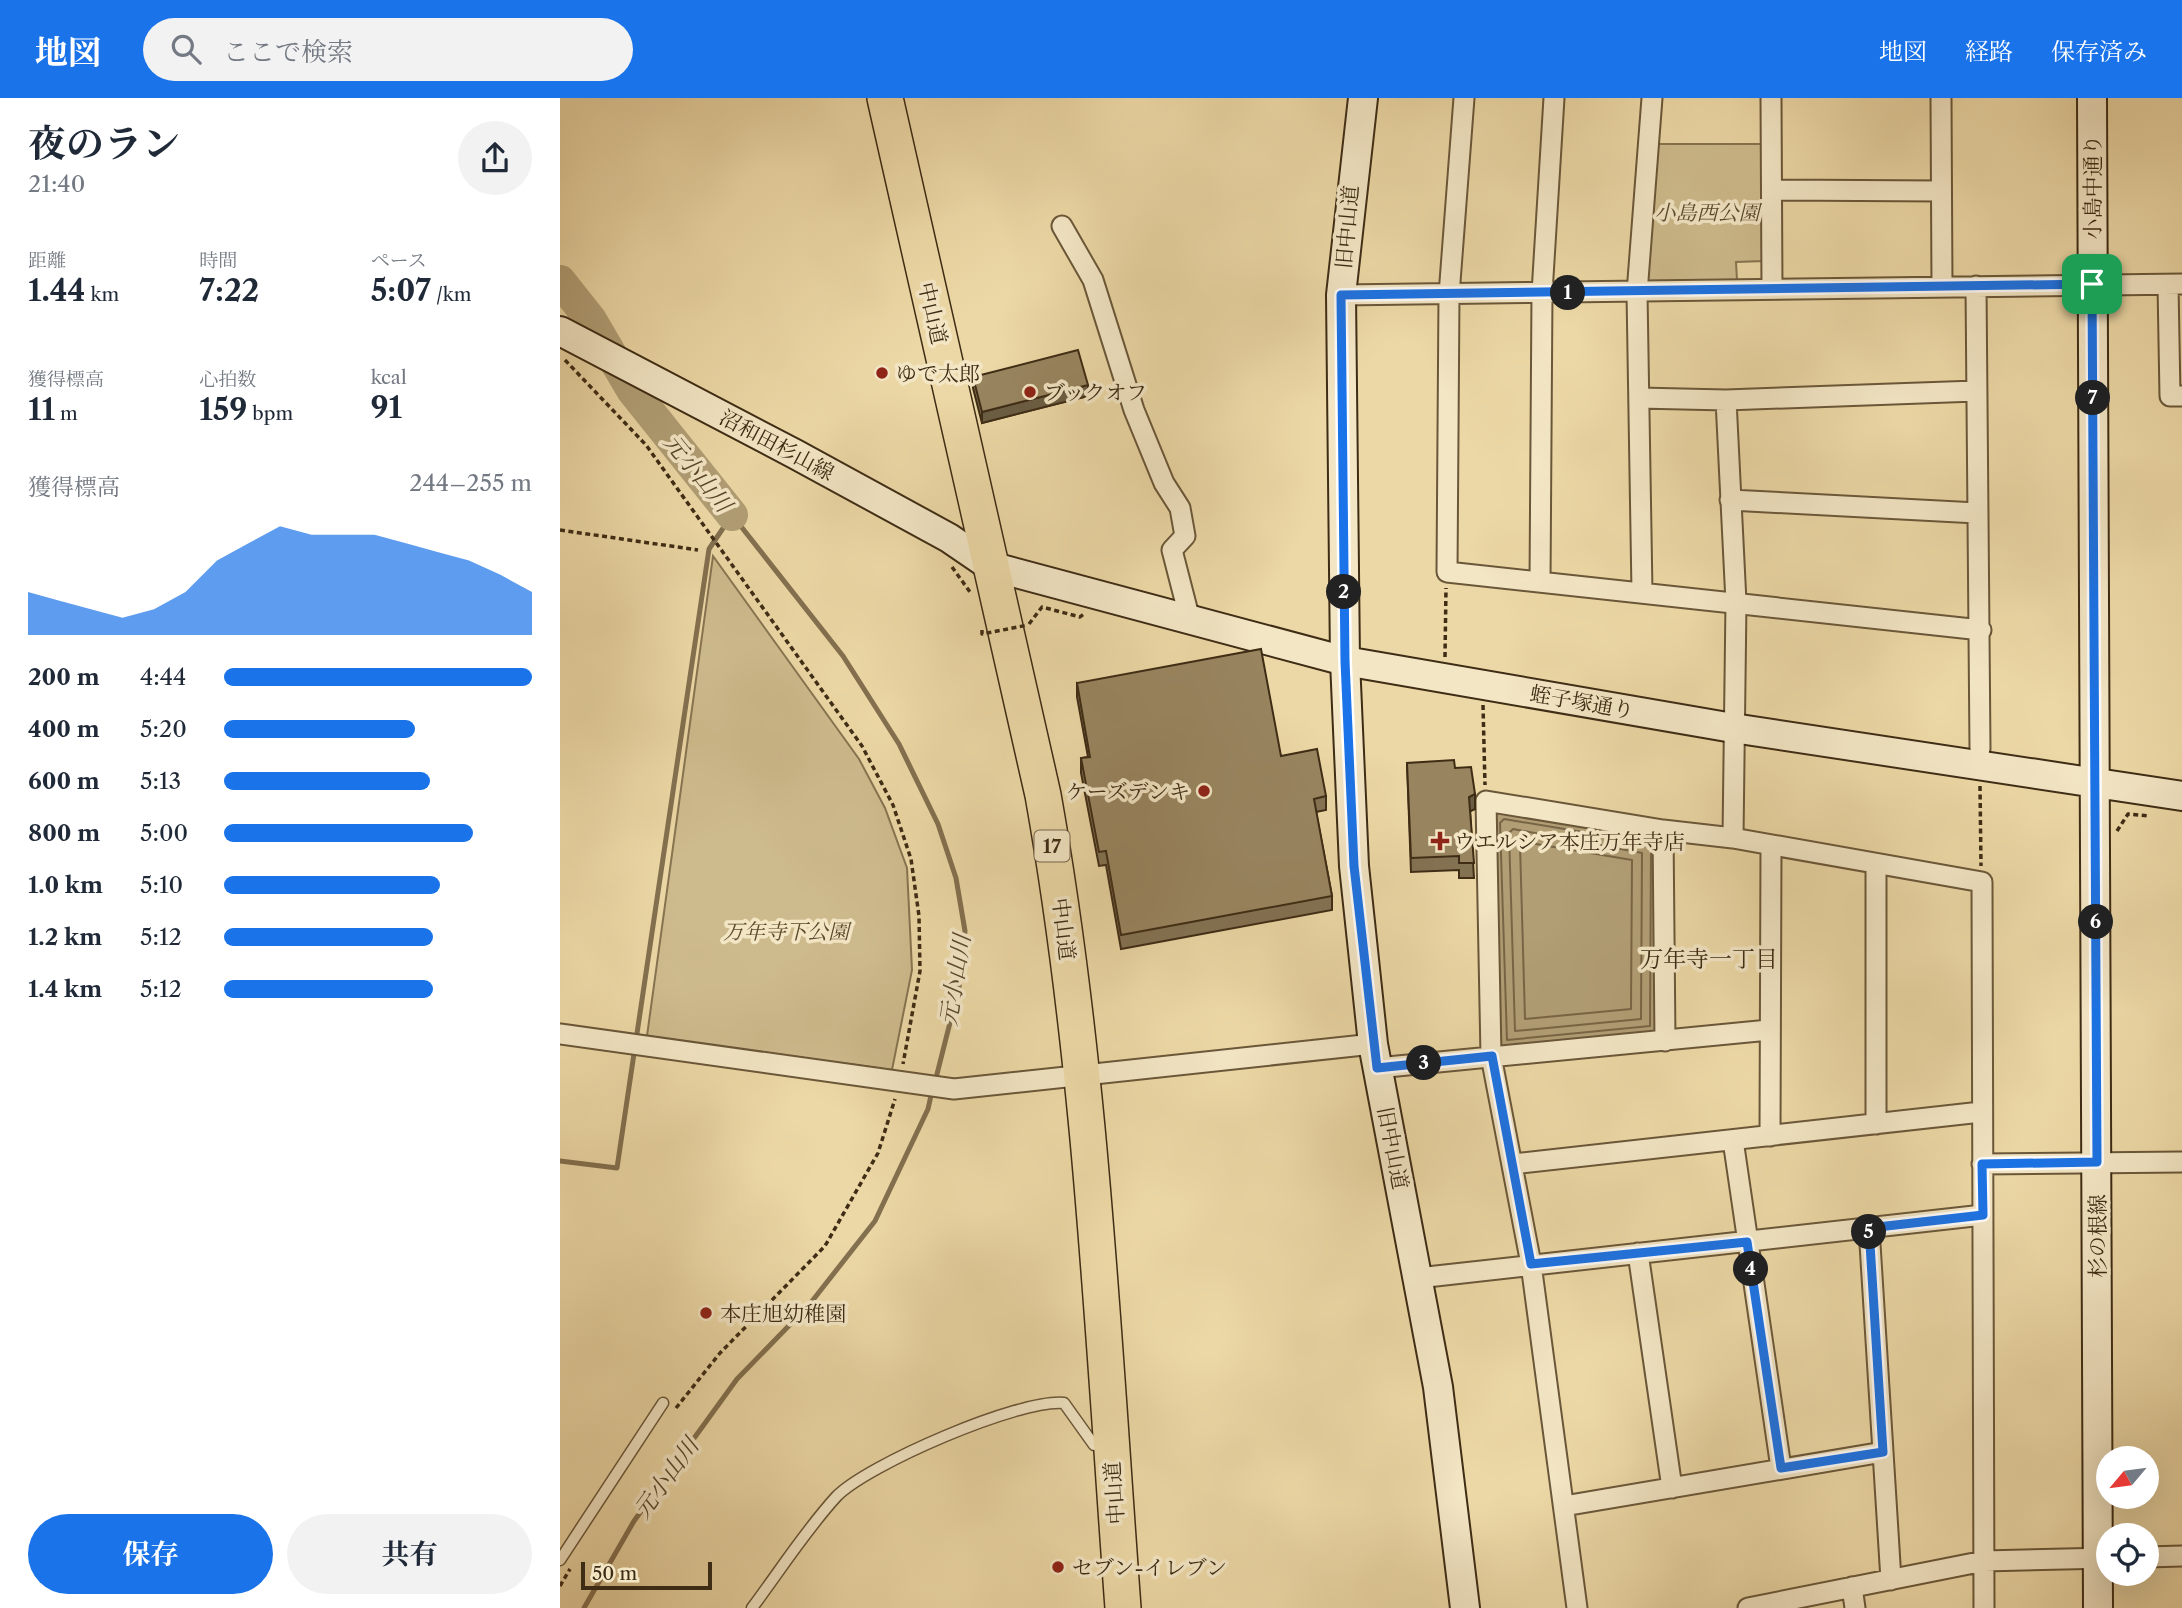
<!DOCTYPE html>
<html lang="ja">
<head>
<meta charset="utf-8">
<style>
  :root { --surface:#fff; --page:#f2f2f3; --text:#1f2937; --muted:#747a83; --accent:#1a73e8 }
  body { margin:0; font-family:"Libre Caslon Text","Noto Serif JP",serif; background:var(--page); color:var(--text); height:100vh; display:flex; flex-direction:column; font-size:26px; white-space:nowrap }
  * { box-sizing:border-box; margin:0 }
  p { font-size:23px; color:var(--muted) }
  .icon { flex:none; width:38px; height:38px; fill:none; stroke:currentColor; stroke-width:2; stroke-linecap:round; stroke-linejoin:round }
  .map { position:relative; flex:1; overflow:hidden }
  .panel { display:flex; flex-direction:column; background:var(--surface); width:560px }
  .panel>* { flex:none }
  .needle { width:46px; rotate:241deg }
  .buttons { position:absolute; left:1536px; top:1348px; display:grid; gap:14px }
  .buttons a { display:grid; place-items:center; width:63px; height:63px; border-radius:50%; background:var(--surface); box-shadow:0 7px 28px #0002; font-size:35px }
  .scale { position:absolute; left:21px; bottom:18px; width:131px; box-sizing:border-box; padding-left:7px; border:4px solid #3e2c15; border-top:0; font-size:19px; line-height:24px; white-space:nowrap; color:#3e2c15; -webkit-text-stroke:5px #f3e6c5; paint-order:stroke }
  .pin { position:absolute; display:grid; place-items:center; width:60px; height:60px; color:#fff; margin:-30px; border-radius:14px; box-shadow:0 4px 10px #0006 }
  .km { position:absolute; width:35px; height:35px; margin:-18px; border-radius:50%; background:#222; color:#fff; font-size:19px; line-height:35px; text-align:center }
  .round { display:grid; place-items:center; flex:none; width:74px; height:74px; border-radius:37px; background:var(--page) }
  .headline { display:flex; align-items:center; justify-content:space-between; height:119px; padding:0 28px }
  h1 { font-size:38px; font-weight:700; line-height:52px }
  .stats { display:grid; grid-template-columns:repeat(3,1fr); gap:10px; height:119px; padding:7px 28px }
  .stats div { display:grid; align-content:center }
  .stats b { font-size:30px; font-weight:700 }
  .stats small { font-size:19px; font-weight:400 }
  .stats p { font-size:19px }
  .chart { height:196px; padding:14px 28px }
  .chart p { display:flex; justify-content:space-between }
  .chart svg { width:100%; height:126px; margin-top:7px; fill:var(--accent); opacity:.7 }
  .action { display:flex; gap:14px; margin-top:auto; padding:14px 28px }
  .action a { flex:1; height:80px; border-radius:42px; background:var(--accent); color:#fff; font-size:28px; font-weight:700; line-height:80px; text-align:center }
  .action a+a { background:var(--page); color:var(--text) }
  ul { padding:0 28px; list-style:none; font-size:23px }
  li { display:grid; grid-template-columns:112px 84px 1fr; align-items:center; height:52px }
  li i { height:18px; border-radius:9px; background:var(--accent) }
  header { display:flex; align-items:center; gap:42px; box-sizing:border-box; height:98px; padding:0 35px; background:var(--accent); color:#fff }
  header strong { font-size:33px }
  nav { display:flex; gap:38px; margin-inline-start:auto; font-size:24px }
  .search { width:490px; height:63px; background:var(--page); display:flex; align-items:center; gap:18px; box-sizing:border-box; padding:0 24px; border-radius:38px; color:var(--muted); font-size:26px }
  main { display:flex; flex:1; min-height:0 }
  .map>svg:first-child { display:block }
  .green { fill:#cebb8d; stroke:#867451; stroke-width:2 }
  .water { fill:#b19e75; stroke:#83704f; stroke-width:2 }
  .lines { fill:none; stroke-linecap:round; stroke-linejoin:round }
  .shore { stroke:#786545; stroke-width:2 }
  .stream { stroke:#83704f; stroke-width:5 }
  .river { stroke:#b19e75; stroke-width:32 }
  .lane-casing { stroke:#6a5739; stroke-width:13 }
  .street-casing { stroke:#6a5739; stroke-width:23 }
  .secondary-casing { stroke:#3e2c15; stroke-width:32 }
  .highway-casing { stroke:#3e2c15; stroke-width:38 }
  .path { stroke:#3e2c15; stroke-width:3.5; stroke-dasharray:5 3.5; stroke-linecap:butt }
  .lane { stroke:#f3e6c5; stroke-width:10 }
  .street { stroke:#f3e6c5; stroke-width:19 }
  .secondary { stroke:#f3e6c5; stroke-width:28 }
  .highway { stroke:#ecd8a6; stroke-width:35 }
  .path-bridge { stroke:#3e2c15; stroke-width:3.5; stroke-dasharray:5 3.5; stroke-linecap:butt }
  .wall { fill:#837253; stroke:#3e2c15; stroke-width:2 }
  .shaded-wall { fill:#6a5d43; stroke:#3e2c15; stroke-width:2 }
  .building { fill:#988560; stroke:#3e2c15; stroke-width:2 }
  .route-casing { stroke:#fff; stroke-width:14 }
  .route { stroke:#1a73e8; stroke-width:9 }
  .poi-dot { fill:#8f2418; stroke:#f3e6c5; stroke-width:2.5 }
  .labels { text-anchor:middle; dominant-baseline:central; stroke-width:7; stroke-linejoin:round; paint-order:stroke }
  .shield { fill:#f3e6c5; stroke:#74644a; stroke-width:2 }
  .shield-label { font-size:19px; font-weight:bold; fill:#3e2c15 }
  .street-label { font-size:21px; fill:#3e2c15; stroke:#f3e6c5 }
  .park-label { font-size:21px; font-style:italic; fill:#5b492d; stroke:#f3e6c5 }
  .poi-label { font-size:21px; fill:#3e2c15; stroke:#f3e6c5; text-anchor:start }
  .water-label { font-size:23px; font-style:italic; fill:#5b482d; stroke:#f3e6c5 }
  .neighbourhood-label { font-size:23px; fill:#3e2c15; stroke:#f3e6c5 }
</style>
</head>
<body>
<header>
<strong>地図</strong>
<div class="search"><svg class="icon" aria-label="search" viewBox="0 0 24 24"><circle cx="10" cy="10" r="6"/><path d="M15 15l6 6"/></svg>ここで検索</div>
<nav><a>地図</a><a>経路</a><a>保存済み</a></nav>
</header>
<main>
<section class="panel">
<div class="headline"><div><h1>夜のラン</h1><p>21:40</p></div><a class="round"><svg class="icon" aria-label="share" viewBox="0 0 24 24"><path d="M12 15V3M7 8l5-5 5 5M5 13v7h14v-7"/></svg></a></div>
<div class="stats">
<div><p>距離</p><b>1.44<small> km</small></b></div>
<div><p>時間</p><b>7:22</b></div>
<div><p>ペース</p><b>5:07<small> /km</small></b></div>
</div>
<div class="stats">
<div><p>獲得標高</p><b>11<small> m</small></b></div>
<div><p>心拍数</p><b>159<small> bpm</small></b></div>
<div><p>kcal</p><b>91</b></div>
</div>
<div class="chart"><p><span>獲得標高</span>244–255 m</p>
<svg viewBox="0 0 160 44" preserveAspectRatio="none"><path d="M0 44V29L10 32L20 35L30 38L40 35L50 29L60 18L70 12L80 6L90 9L100 9L110 9L120 12L130 15L140 18L150 23L160 29V44z"/></svg>
</div>
<ul>
<li><b>200 m</b>4:44<i style="width:100%"></i></li>
<li><b>400 m</b>5:20<i style="width:62%"></i></li>
<li><b>600 m</b>5:13<i style="width:67%"></i></li>
<li><b>800 m</b>5:00<i style="width:81%"></i></li>
<li><b>1.0 km</b>5:10<i style="width:70%"></i></li>
<li><b>1.2 km</b>5:12<i style="width:68%"></i></li>
<li><b>1.4 km</b>5:12<i style="width:68%"></i></li>
</ul>
<div class="action"><a>保存</a><a>共有</a></div>
</section>
<div class="map">
<svg width="1622" height="1510" viewBox="0 0 1622 1510">
  <rect width="100%" height="100%" fill="#ecd8a6"/>
  <filter id="stains"><feTurbulence type="fractalNoise" baseFrequency=".00286" numOctaves="4"/><feColorMatrix values="0 0 0 0 .2 0 0 0 0 .09 0 0 0 0 .02 0 0 0 .5 -.17"/></filter>
  <radialGradient id="worn" r=".72"><stop offset=".6" stop-color="#630" stop-opacity="0"/><stop offset="1" stop-color="#630" stop-opacity=".3"/></radialGradient>
  <path class="green" d="M 1097,46 L 1204,46 L 1204,163 L 1176,164 L 1177,182 L 1091,186 L 1084,176 Z
    M 153,458 L 299,661 L 325,710 L 347,770 L 352,872 L 332,972 L 87,938 Z"/>
  <path class="water" d="M 939,713 L 1089,738 L 1098,750 L 1099,931 L 1091,936 L 945,951 L 939,945 L 933,720 Z"/>
  <g class="lines">
    <path class="shore" d="M 944,721 L 1083,744 L 1091,752 L 1090,928 L 947,942 L 940,725 Z
      M 953,731 L 1082,755 L 1081,921 L 955,933 L 949,735 Z
      M 964,744 L 1072,762 L 1071,911 L 965,921 L 960,747 Z"/>
    <path class="stream" d="M 0,1063 L 57,1070 L 149,451 L 172,417 L 283,558 L 339,646 L 378,726 L 396,780 L 405,833 L 399,889 L 375,984
      M 24,1510 L 74,1423 L 177,1281 L 249,1207 L 315,1123 L 368,1011 L 372,993"/>
    <path class="river" d="M 0,183 L 31,222 L 72,292 L 172,417"/>
    <g class="lane-casing">
      <path id="lane" d="M 0,1462 L 103,1305
        M 192,1510 C 219,1474 245,1433 276,1399 C 306,1367 461,1300 504,1305 L 534,1347 L 547,1347"/>
    </g>
    <g class="street-casing">
      <path id="street" d="M 904,0 L 889,197 L 887,474 L 1421,532
        M 1211,0 L 1212,191
        M 1381,0 L 1382,189
        M 1212,92 L 1380,93
        M 502,128 L 533,182 L 574,312 L 604,385 L 620,410 L 625,438 L 612,452 L 630,522
        M 1608,187 L 1610,298 L 1622,298
        M 1416,188 L 1420,651
        M 781,197 L 1622,186
        M 1079,300 L 1166,302 L 1416,293
        M 1166,302 L 1176,504 L 1173,740
        M 1170,402 L 1417,415
        M 980,484 L 982,195 L 994,0
        M 1082,494 L 1077,195 L 1092,0
        M 1103,732 L 1105,943
        M 1316,766 L 1316,1026
        M 0,936 L 394,991 L 813,946
        M 817,970 L 1209,932
        M 1210,1038 L 1211,747
        M 1173,1042 L 1221,1370
        M 953,1066 L 1421,1014
        M 1422,1066 L 1622,1064
        M 1309,1130 L 1331,1482
        M 1078,1155 L 1112,1390
        M 858,1180 L 1423,1117
        M 1004,1408 L 1323,1354
        M 1587,1459 L 1622,1458
        M 1292,1489 L 1295,1510
        M 1017,1510 L 971,1166 L 931,958 L 926,703 L 1103,732 L 1173,740 L 1422,784 L 1424,1510
        M 1188,1510 L 1424,1463 L 1549,1460"/>
    </g>
    <g class="secondary-casing">
      <path id="secondary" d="M 803,0 L 781,197 L 785,563 L 794,768 L 813,946 L 878,1289 L 905,1510
        M 1532,0 L 1538,1510
        M 0,233 L 235,356 L 389,440 L 430,468 L 785,563 L 1173,630 L 1622,698"/>
    </g>
    <g class="highway-casing">
      <path id="highway" d="M 325,0 L 483,697 C 531,966 543,1239 563,1510"/>
    </g>
    <path class="path" d="M 5,262 L 86,347 L 302,648 L 333,707 L 351,761 L 359,818 L 360,873 L 343,966
      M 0,432 L 138,452
      M 392,469 L 410,494
      M 469,526 L 482,509 L 520,519 L 525,515
      M 885,559 L 886,490
      M 923,607 L 925,687
      M 1420,688 L 1421,768
      M 1557,733 L 1568,716 L 1589,718
      M 116,1310 L 160,1255 L 265,1148 L 318,1055 L 335,1001
      M 0,1488 L 10,1471"/>
    <use href="#lane" class="lane"/>
    <use href="#street" class="street"/>
    <use href="#secondary" class="secondary"/>
    <use href="#highway" class="highway"/>
    <path class="path-bridge" d="M 422,532 L 422,536 L 468,527"/>
  </g>
  <path class="wall" d="M 413,279 L 528,298 L 422,325 L 413,290 Z
    M 517,585 L 721,658 L 766,698 L 766,712 L 756,714 L 772,798 L 772,812 L 561,851 L 546,767 L 539,768 L 521,675 L 521,660 L 528,659 L 517,599 Z
    M 847,665 L 895,670 L 915,711 L 910,713 L 914,780 L 899,780 L 899,772 L 851,774 Z"/>
  <path class="shaded-wall" d="M 528,287 L 528,298 L 422,325 L 422,314 Z
    M 915,696 L 915,711 L 909,714 L 909,699 Z"/>
  <path class="building" d="M 518,252 L 528,287 L 422,314 L 413,279 Z
    M 701,551 L 721,658 L 757,651 L 766,698 L 754,701 L 772,798 L 561,837 L 546,753 L 539,754 L 521,660 L 530,659 L 517,585 Z
    M 894,662 L 895,670 L 911,669 L 915,696 L 909,699 L 914,765 L 899,765 L 899,758 L 851,760 L 847,665 Z"/>
  <g class="lines">
    <g class="route-casing">
      <path id="route" d="M 1532,186 L 1537,1064 L 1422,1066 L 1423,1117 L 1309,1130 L 1323,1354 L 1221,1370 L 1187,1144 L 971,1166 L 932,958 L 817,970 L 794,768 L 785,563 L 781,197 Z"/>
    </g>
    <use href="#route" class="route"/>
  </g>
  <g class="poi-dot">
    <circle cx="322" cy="275" r="7"/>
    <circle cx="470" cy="294" r="7"/>
    <circle cx="644" cy="693" r="7"/>
    <path d="M876.5 732.5h7v7h7v7h-7v7h-7v-7h-7v-7h7z"/>
    <circle cx="146" cy="1215" r="7"/>
    <circle cx="498" cy="1469" r="7"/>
  </g>
  <g class="labels">
    <rect class="shield" x="474.5" y="732.5" width="35" height="31" rx="5"/>
    <g class="shield-label">
      <text x="492" y="748">17</text>
    </g>
    <g class="street-label">
      <text transform="translate(1532 89) rotate(-90)">小島中通り</text>
      <text transform="translate(787 129) rotate(-85)">旧中山道</text>
      <text transform="translate(373 215) rotate(77)">中山道</text>
      <text transform="translate(217 347) rotate(28)">沼和田杉山線</text>
      <text transform="translate(1022 604) rotate(10)">蛭子塚通り</text>
      <text transform="translate(504 831) rotate(83)">中山道</text>
      <text transform="translate(833 1050) rotate(79)">旧中山道</text>
      <text transform="translate(1537 1138) rotate(-90)">杉の根線</text>
      <text transform="translate(554 1395) rotate(-94)">中山道</text>
    </g>
    <g class="park-label">
      <text x="1147" y="114">小島西公園</text>
      <text x="226" y="833">万年寺下公園</text>
    </g>
    <g class="poi-label">
      <text x="336" y="275">ゆで太郎</text>
      <text x="484" y="294">ブックオフ</text>
      <text x="630" y="693" text-anchor="end">ケーズデンキ</text>
      <text x="894" y="743">ウエルシア本庄万年寺店</text>
      <text x="160" y="1215">本庄旭幼稚園</text>
      <text x="512" y="1469">セブン-イレブン</text>
    </g>
    <g class="water-label">
      <text transform="translate(138 375) rotate(51)">元小山川</text>
      <text transform="translate(395 882) rotate(-81)">元小山川</text>
      <text transform="translate(106 1380) rotate(-54)">元小山川</text>
    </g>
    <g class="neighbourhood-label">
      <text x="1149" y="861">万年寺一丁目</text>
    </g>
  </g>
  <rect width="100%" height="100%" filter="url(#stains)"/>
  <rect width="100%" height="100%" fill="url(#worn)"/>
</svg>
<div class="buttons">
<a><svg class="needle" viewBox="-14 -14 28 28"><path d="M0-13l5 13h-10z" fill="#e53935"/><path d="M0 13l5-13h-10z" fill="#747a83"/></svg></a>
<a><svg class="icon" aria-label="locate" viewBox="0 0 24 24"><circle cx="12" cy="12" r="6"/><path d="M12 2v4M12 18v4M2 12h4M18 12h4"/></svg></a>
</div>
<div class="scale">50 m</div>
<div class="pin" style="left:1532px;top:186px;background:#1e9e55"><svg class="icon" aria-label="arrive" viewBox="0 0 24 24"><path d="M6 21V4h12l-3 4 3 4H6"/></svg></div>
<b class="km" style="left:1008px;top:195px">1</b>
<b class="km" style="left:784px;top:494px">2</b>
<b class="km" style="left:864px;top:965px">3</b>
<b class="km" style="left:1191px;top:1171px">4</b>
<b class="km" style="left:1309px;top:1134px">5</b>
<b class="km" style="left:1536px;top:824px">6</b>
<b class="km" style="left:1533px;top:300px">7</b>
</div>
</main>
</body>
</html>
